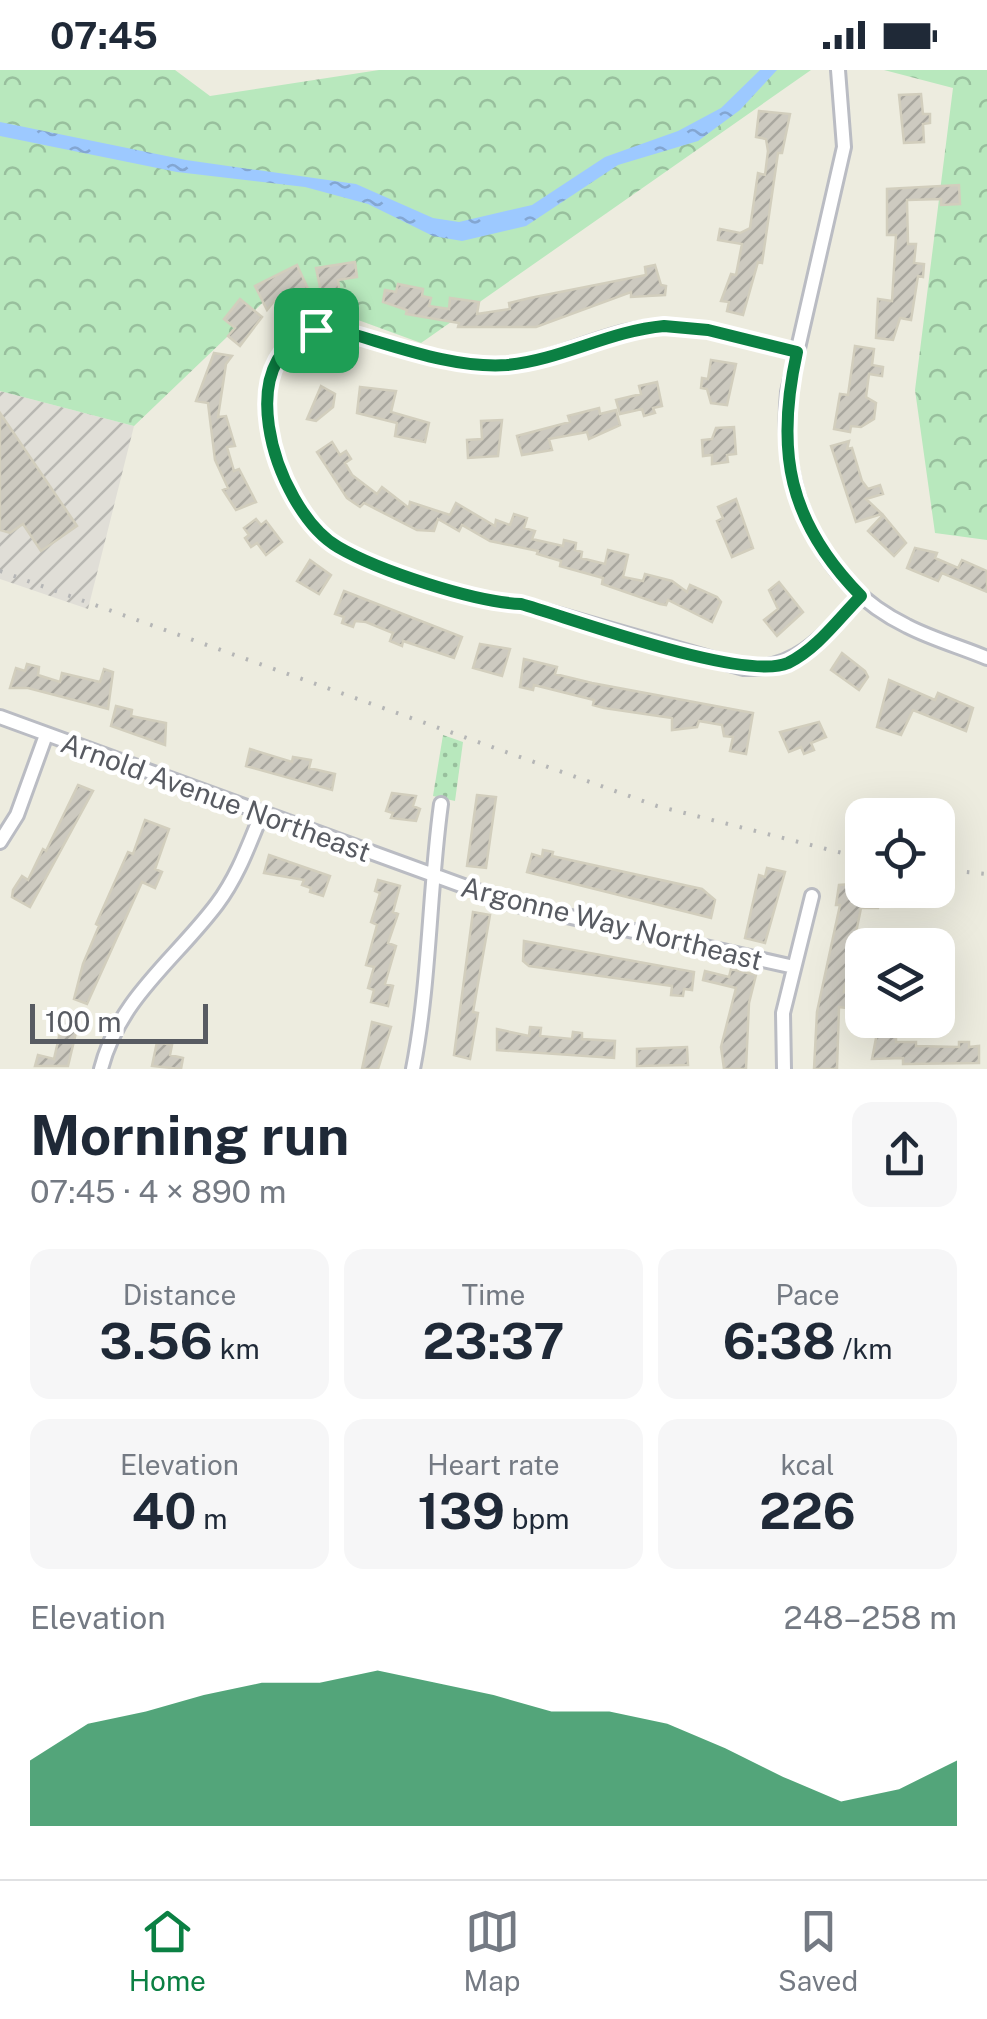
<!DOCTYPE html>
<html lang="en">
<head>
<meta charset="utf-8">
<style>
  :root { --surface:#fff; --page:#f6f6f7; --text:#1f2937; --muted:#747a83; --line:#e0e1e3; --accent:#0b8043 }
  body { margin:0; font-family:"Public Sans",sans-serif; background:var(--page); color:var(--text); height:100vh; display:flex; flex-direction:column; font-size:38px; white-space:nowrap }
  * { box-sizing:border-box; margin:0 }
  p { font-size:32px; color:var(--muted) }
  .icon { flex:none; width:55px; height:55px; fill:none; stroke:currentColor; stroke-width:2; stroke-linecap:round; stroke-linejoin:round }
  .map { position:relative; height:999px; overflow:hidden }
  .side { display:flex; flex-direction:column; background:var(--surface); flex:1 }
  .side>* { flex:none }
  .tools { position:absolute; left:845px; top:728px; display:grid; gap:20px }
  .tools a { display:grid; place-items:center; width:110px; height:110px; border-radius:20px; background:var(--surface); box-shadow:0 10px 40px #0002; font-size:50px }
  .scale { position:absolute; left:30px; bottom:25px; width:178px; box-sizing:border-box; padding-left:10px; border:5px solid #585b62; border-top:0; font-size:28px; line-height:35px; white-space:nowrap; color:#585b62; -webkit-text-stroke:8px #fff; paint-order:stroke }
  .pin { position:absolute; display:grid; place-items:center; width:85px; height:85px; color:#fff; margin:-42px; border-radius:20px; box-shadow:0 5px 15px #0006 }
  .round { display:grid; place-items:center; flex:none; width:105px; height:105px; border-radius:20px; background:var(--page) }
  .head { display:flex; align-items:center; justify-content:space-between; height:170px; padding:0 30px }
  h1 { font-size:55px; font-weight:700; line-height:75px }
  .stats { display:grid; grid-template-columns:repeat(3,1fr); gap:15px; height:170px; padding:10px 30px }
  .stats div { display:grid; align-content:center; border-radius:20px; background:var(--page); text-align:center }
  .stats b { font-size:50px; font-weight:700 }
  .stats small { font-size:28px; font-weight:400 }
  .stats p { font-size:28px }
  .chart { height:280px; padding:20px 30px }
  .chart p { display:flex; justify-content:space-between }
  .chart svg { width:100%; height:180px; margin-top:10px; fill:var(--accent); opacity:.7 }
  .status { display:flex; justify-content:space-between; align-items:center; height:70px; padding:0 50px; background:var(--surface); direction:ltr }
  .status svg { height:28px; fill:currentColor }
  .tabs { display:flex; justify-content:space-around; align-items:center; height:140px; border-top:2px solid var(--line); background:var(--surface); font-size:28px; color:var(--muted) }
  .tabs a { display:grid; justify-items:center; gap:5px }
  .tabs .current { color:var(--accent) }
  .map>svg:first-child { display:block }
  .industrial { fill:url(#industrial-furrows) }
  .forest { fill:url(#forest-crowns) }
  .park { fill:url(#park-dots) }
  .water { fill:url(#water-ripples) }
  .building { fill:url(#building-hatch); stroke:#d2cebd; stroke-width:2.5 }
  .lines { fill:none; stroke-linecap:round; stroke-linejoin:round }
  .minor-casing { stroke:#babcc3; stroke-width:18 }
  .minor { stroke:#fff; stroke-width:12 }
  .rail { stroke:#b5b6b6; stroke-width:4; stroke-dasharray:2.5 12; stroke-linecap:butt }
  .route-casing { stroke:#fff; stroke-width:20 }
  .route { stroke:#0b8043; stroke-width:12 }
  .labels { text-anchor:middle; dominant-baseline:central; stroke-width:9; stroke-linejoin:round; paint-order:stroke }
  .street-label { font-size:28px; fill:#585b62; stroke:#fff }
</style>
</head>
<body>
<div class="status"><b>07:45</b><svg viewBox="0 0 49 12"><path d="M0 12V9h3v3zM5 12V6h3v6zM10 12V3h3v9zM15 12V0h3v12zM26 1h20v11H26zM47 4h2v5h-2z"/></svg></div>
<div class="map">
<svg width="987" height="999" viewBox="0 0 987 999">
  <defs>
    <pattern id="industrial-furrows" width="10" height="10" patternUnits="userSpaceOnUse" patternTransform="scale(2.5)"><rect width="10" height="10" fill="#e0ded7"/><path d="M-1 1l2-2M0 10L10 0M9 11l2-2" fill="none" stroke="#b8b7b2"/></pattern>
    <pattern id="forest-crowns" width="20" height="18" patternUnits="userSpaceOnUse" patternTransform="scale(2.5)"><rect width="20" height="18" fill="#b8e8bd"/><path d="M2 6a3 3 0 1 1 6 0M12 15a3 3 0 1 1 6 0" fill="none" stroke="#98bf9d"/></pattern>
    <pattern id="park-dots" width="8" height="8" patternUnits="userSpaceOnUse" patternTransform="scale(2.5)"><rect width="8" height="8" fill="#b8e8bd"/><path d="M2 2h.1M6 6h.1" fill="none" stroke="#98bf9d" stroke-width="1.8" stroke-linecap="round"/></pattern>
    <pattern id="water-ripples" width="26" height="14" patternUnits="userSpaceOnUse" patternTransform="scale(2.5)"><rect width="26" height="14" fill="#9dc9ff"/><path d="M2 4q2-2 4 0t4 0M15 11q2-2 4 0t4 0" fill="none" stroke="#83a6d2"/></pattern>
    <pattern id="building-hatch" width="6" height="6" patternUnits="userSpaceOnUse" patternTransform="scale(2.5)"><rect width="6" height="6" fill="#cdcac0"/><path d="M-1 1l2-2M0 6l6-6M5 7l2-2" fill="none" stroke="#a9a79f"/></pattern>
  </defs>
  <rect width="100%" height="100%" fill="#edecdf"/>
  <path class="industrial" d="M 0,321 L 134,356 L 88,539 L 0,509 Z"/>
  <path class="forest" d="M 0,0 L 175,0 L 210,26 L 379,0 L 811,0 L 421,273 L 276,220 L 134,356 L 0,321 Z
    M 884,0 L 987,0 L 987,470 L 935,463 L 915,320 L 953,18 Z"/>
  <path class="park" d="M 443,665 L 463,672 L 455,731 L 433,726 Z"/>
  <path class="water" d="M 760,0 L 777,0 L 740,40 L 698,71 L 618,95 L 526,156 L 462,171 L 433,166 L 368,134 L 305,117 L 177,102 L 0,66 L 0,52 L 186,90 L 356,114 L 433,148 L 459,152 L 532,135 L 605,87 L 678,61 L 721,38 Z"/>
  <path class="building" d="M 921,24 L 923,44 L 930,44 L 930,53 L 923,54 L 924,72 L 904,73 L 899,25 Z
    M 759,41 L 790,44 L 782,83 L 778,83 L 762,193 L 758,192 L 743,245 L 727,241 L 729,232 L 721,231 L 731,204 L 736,205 L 742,174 L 718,170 L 720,159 L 740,163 L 750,158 L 758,103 L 765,105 L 768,81 L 766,69 L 756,67 Z
    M 959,115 L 960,134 L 941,135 L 941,129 L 907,130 L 908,174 L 916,174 L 914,193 L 924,194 L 923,207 L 918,206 L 911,250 L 900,248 L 893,270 L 876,268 L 878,229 L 892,231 L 896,165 L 887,165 L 887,119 Z
    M 355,192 L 357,207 L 338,210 L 340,225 L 322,227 L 316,198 Z
    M 297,195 L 310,223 L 278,236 L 275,230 L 267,240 L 255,216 Z
    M 655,195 L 661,215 L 666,216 L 665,225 L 631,227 L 631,222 L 536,257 L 458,257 L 459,253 L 406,244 L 407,240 L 383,232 L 385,220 L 396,222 L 398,214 L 423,219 L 422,226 L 431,228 L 429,236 L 449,239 L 450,228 L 479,232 L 477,244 L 510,239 L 509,233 L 530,228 L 646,205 L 645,197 Z
    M 240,229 L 262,247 L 240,276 L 228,266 L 235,258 L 224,249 Z
    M 855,276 L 874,279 L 872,295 L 883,297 L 882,306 L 869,304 L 866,327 L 876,333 L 874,349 L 861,357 L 851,356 L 850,362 L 834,359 L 840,324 L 848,325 Z
    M 214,283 L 232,286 L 226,294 L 218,347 L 226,346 L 235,376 L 227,377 L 234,401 L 239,399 L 256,432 L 236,440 L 223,420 L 228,418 L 215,390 L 208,333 L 196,331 Z
    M 711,290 L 736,294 L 727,335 L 711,333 L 707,319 L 701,318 L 702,308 L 708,309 Z
    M 657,312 L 662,336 L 653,338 L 655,343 L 644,346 L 642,339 L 620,344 L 616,330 L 641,324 L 639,316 Z
    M 321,316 L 335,324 L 333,337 L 316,351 L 307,349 Z
    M 360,317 L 396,321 L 391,342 L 429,353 L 425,372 L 395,366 L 397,353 L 357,343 Z
    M 599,338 L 600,344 L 616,340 L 620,355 L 589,369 L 587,362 L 549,369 L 552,380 L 522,385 L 517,366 L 570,352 L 568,346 Z
    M 0,343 L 77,456 L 41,481 L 23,454 L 10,463 L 0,460 Z
    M 502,350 L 498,386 L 468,388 L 467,370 L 482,369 L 481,351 Z
    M 734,357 L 736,384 L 727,385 L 728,392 L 712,394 L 712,385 L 703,386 L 702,370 L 712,369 L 716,358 Z
    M 849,371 L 847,379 L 852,378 L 862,411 L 868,419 L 880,415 L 883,424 L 866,429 L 882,444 L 856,452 L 831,376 Z
    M 332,372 L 340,385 L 346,381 L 351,389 L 345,393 L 352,405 L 377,424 L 382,417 L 409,438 L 410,432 L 450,445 L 456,433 L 495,456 L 496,450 L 510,455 L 514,444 L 527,448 L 524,458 L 535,461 L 532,469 L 563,476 L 564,470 L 576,473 L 575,480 L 582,482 L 581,488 L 605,494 L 608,480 L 628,485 L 623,507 L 643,511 L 645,504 L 672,511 L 687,522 L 690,515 L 717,527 L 721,532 L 712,552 L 668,530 L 666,535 L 660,534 L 602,514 L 603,508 L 560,496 L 561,491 L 537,484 L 538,481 L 490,471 L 462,455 L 459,461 L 438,449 L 434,461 L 417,460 L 364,433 L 360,437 L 347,428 L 317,382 Z
    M 736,429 L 753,478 L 732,487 L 717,451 L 723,448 L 718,437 Z
    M 883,445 L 906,473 L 894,486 L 868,461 Z
    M 256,449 L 261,455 L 266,451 L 282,472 L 266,485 L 257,473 L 251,477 L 245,468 L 249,465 L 244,458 Z
    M 915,478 L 937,483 L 935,488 L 958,498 L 962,490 L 987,501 L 987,522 L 942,503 L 938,511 L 907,498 Z
    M 310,490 L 331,505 L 319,524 L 297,511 Z
    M 779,512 L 803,542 L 777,566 L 764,550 L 778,539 L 769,520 Z
    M 344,521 L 462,567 L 454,588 L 403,571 L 402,576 L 390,571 L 393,563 L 366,552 L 355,551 L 353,557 L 342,553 L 344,547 L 335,544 Z
    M 480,574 L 510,579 L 502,606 L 473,598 Z
    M 842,583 L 865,601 L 868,607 L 859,620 L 831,600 Z
    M 524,589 L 557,597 L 555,604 L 592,613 L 753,643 L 746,684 L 730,681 L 733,667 L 724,666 L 722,655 L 699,651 L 697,657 L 672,660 L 672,648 L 604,638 L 593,635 L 594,630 L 534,615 L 533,620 L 520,617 Z
    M 27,594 L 39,597 L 38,605 L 60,612 L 62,603 L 100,612 L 104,599 L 113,602 L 108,639 L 28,618 L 10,618 L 16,598 L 25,601 Z
    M 889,610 L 935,630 L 938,623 L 973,638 L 966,661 L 913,640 L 901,665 L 877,657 Z
    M 116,636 L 132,640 L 131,646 L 166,653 L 165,675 L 111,656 Z
    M 819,652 L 826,667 L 811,673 L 814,680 L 804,684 L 801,677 L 789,682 L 780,662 Z
    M 250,679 L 292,692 L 293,687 L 311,690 L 309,698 L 335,704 L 332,720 L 246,696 Z
    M 78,715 L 93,721 L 30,837 L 12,827 L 13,820 L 22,806 L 28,810 L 43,779 L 46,781 Z
    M 392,723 L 416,726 L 413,736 L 420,739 L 416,751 L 391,748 L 393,743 L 386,741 Z
    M 477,725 L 496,727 L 486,798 L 467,796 Z
    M 145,750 L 169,759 L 155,799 L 162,802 L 155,818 L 142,812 L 87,934 L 74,929 L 83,894 L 99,856 L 96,854 L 128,782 L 133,784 Z
    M 543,780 L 553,782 L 552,786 L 702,819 L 715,830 L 711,848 L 527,802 L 532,784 L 542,787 Z
    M 269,785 L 330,806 L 323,826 L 310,822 L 311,818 L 302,815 L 304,810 L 264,803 Z
    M 767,798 L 785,802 L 765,873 L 745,868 L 759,805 L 765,807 Z
    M 378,810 L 400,816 L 393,842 L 398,844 L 388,873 L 396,876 L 385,914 L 393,916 L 388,936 L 371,932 L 374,920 L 368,918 L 374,897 L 366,895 L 377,855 L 371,852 L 380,823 L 375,821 Z
    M 852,814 L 880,823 L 878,838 L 861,838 L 844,922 L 849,922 L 847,938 L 839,937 L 837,999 L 814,999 L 817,942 L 840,835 L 836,835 L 839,815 Z
    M 473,842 L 490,845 L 473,942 L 478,943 L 470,989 L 454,985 Z
    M 524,871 L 694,902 L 692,920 L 684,919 L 683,926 L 671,925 L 672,916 L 529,896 L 523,891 Z
    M 731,899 L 756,905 L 749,933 L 746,999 L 724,999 L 721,977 L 736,918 L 703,910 L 705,901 L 729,907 Z
    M 64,945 L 79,950 L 68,996 L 35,996 L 38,985 L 54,989 Z
    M 372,952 L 391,957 L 378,999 L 362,999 Z
    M 530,957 L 541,958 L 540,966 L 572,969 L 573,962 L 582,963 L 582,969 L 615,971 L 614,988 L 497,980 L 497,959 L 529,966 Z
    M 877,963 L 896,963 L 896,972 L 916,972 L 916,976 L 959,977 L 959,972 L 969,972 L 969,977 L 979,976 L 979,993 L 903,994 L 903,988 L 872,989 Z
    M 157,972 L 172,975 L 170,985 L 183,988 L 181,999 L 152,996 Z
    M 687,977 L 688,995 L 637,996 L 637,979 Z"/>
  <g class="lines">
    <g class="minor-casing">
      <path id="minor" d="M 838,0 L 844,77 L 788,322 C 779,417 817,512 907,556 C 932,569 961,577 987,588
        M 797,282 C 747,272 698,251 647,258 C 598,264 555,291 506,295 C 449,299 388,273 334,259 C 220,267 273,439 338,477 C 379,501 475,532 521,534 L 744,598 C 799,600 826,563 861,525
        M 0,647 L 513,834 L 794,897
        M 0,772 L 17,745 L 46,665
        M 101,999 C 119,928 175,890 217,834 C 238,806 249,774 262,743
        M 413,999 C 430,911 429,822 441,734
        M 784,999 L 783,943 L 812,826"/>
    </g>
    <use href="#minor" class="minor"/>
    <path class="rail" d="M 0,501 L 657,736 L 862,788
      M 938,799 L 987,804"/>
  </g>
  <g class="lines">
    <g class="route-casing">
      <path id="route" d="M 664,256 L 708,260 L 797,282 C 775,381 788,452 861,526 C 839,548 817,579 788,593 C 744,612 574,549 521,534 C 474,532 379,501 338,477 C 273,439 220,265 334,259 C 388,273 450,299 507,295 C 561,290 609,261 664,256 Z"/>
    </g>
    <use href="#route" class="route"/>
  </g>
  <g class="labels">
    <g class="street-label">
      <text transform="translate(216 727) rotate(20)">Arnold Avenue Northeast</text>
      <text transform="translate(612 853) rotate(14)">Argonne Way Northeast</text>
    </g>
  </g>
</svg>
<div class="tools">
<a><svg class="icon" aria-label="locate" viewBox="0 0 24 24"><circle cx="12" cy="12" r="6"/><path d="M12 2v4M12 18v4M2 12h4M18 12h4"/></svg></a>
<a><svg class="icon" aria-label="layers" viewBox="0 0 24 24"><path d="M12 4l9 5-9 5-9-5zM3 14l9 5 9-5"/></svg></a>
</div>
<div class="scale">100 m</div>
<div class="pin" style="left:316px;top:260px;background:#1e9e55"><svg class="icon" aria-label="arrive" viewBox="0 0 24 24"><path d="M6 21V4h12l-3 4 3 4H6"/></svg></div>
</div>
<section class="side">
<div class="head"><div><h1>Morning run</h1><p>07:45 · 4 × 890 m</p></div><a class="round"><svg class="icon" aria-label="share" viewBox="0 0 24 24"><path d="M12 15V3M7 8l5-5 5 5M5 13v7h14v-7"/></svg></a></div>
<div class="stats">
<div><p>Distance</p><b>3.56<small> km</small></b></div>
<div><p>Time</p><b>23:37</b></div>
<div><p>Pace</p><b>6:38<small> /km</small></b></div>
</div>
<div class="stats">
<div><p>Elevation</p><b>40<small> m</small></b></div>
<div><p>Heart rate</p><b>139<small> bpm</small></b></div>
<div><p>kcal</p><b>226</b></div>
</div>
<div class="chart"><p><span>Elevation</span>248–258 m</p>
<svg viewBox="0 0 160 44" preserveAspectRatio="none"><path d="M0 44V28L10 19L20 16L30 12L40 9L50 9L60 6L70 9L80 12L90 16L100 16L110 19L120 25L130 32L140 38L150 35L160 28V44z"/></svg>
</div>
</section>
<nav class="tabs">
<a class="current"><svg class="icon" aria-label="home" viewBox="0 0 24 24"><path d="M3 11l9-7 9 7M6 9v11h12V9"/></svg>Home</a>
<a><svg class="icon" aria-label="map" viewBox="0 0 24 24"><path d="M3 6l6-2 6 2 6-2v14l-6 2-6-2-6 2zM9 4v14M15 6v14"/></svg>Map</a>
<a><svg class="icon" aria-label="saved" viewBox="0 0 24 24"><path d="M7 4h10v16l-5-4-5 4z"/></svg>Saved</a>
</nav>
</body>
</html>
